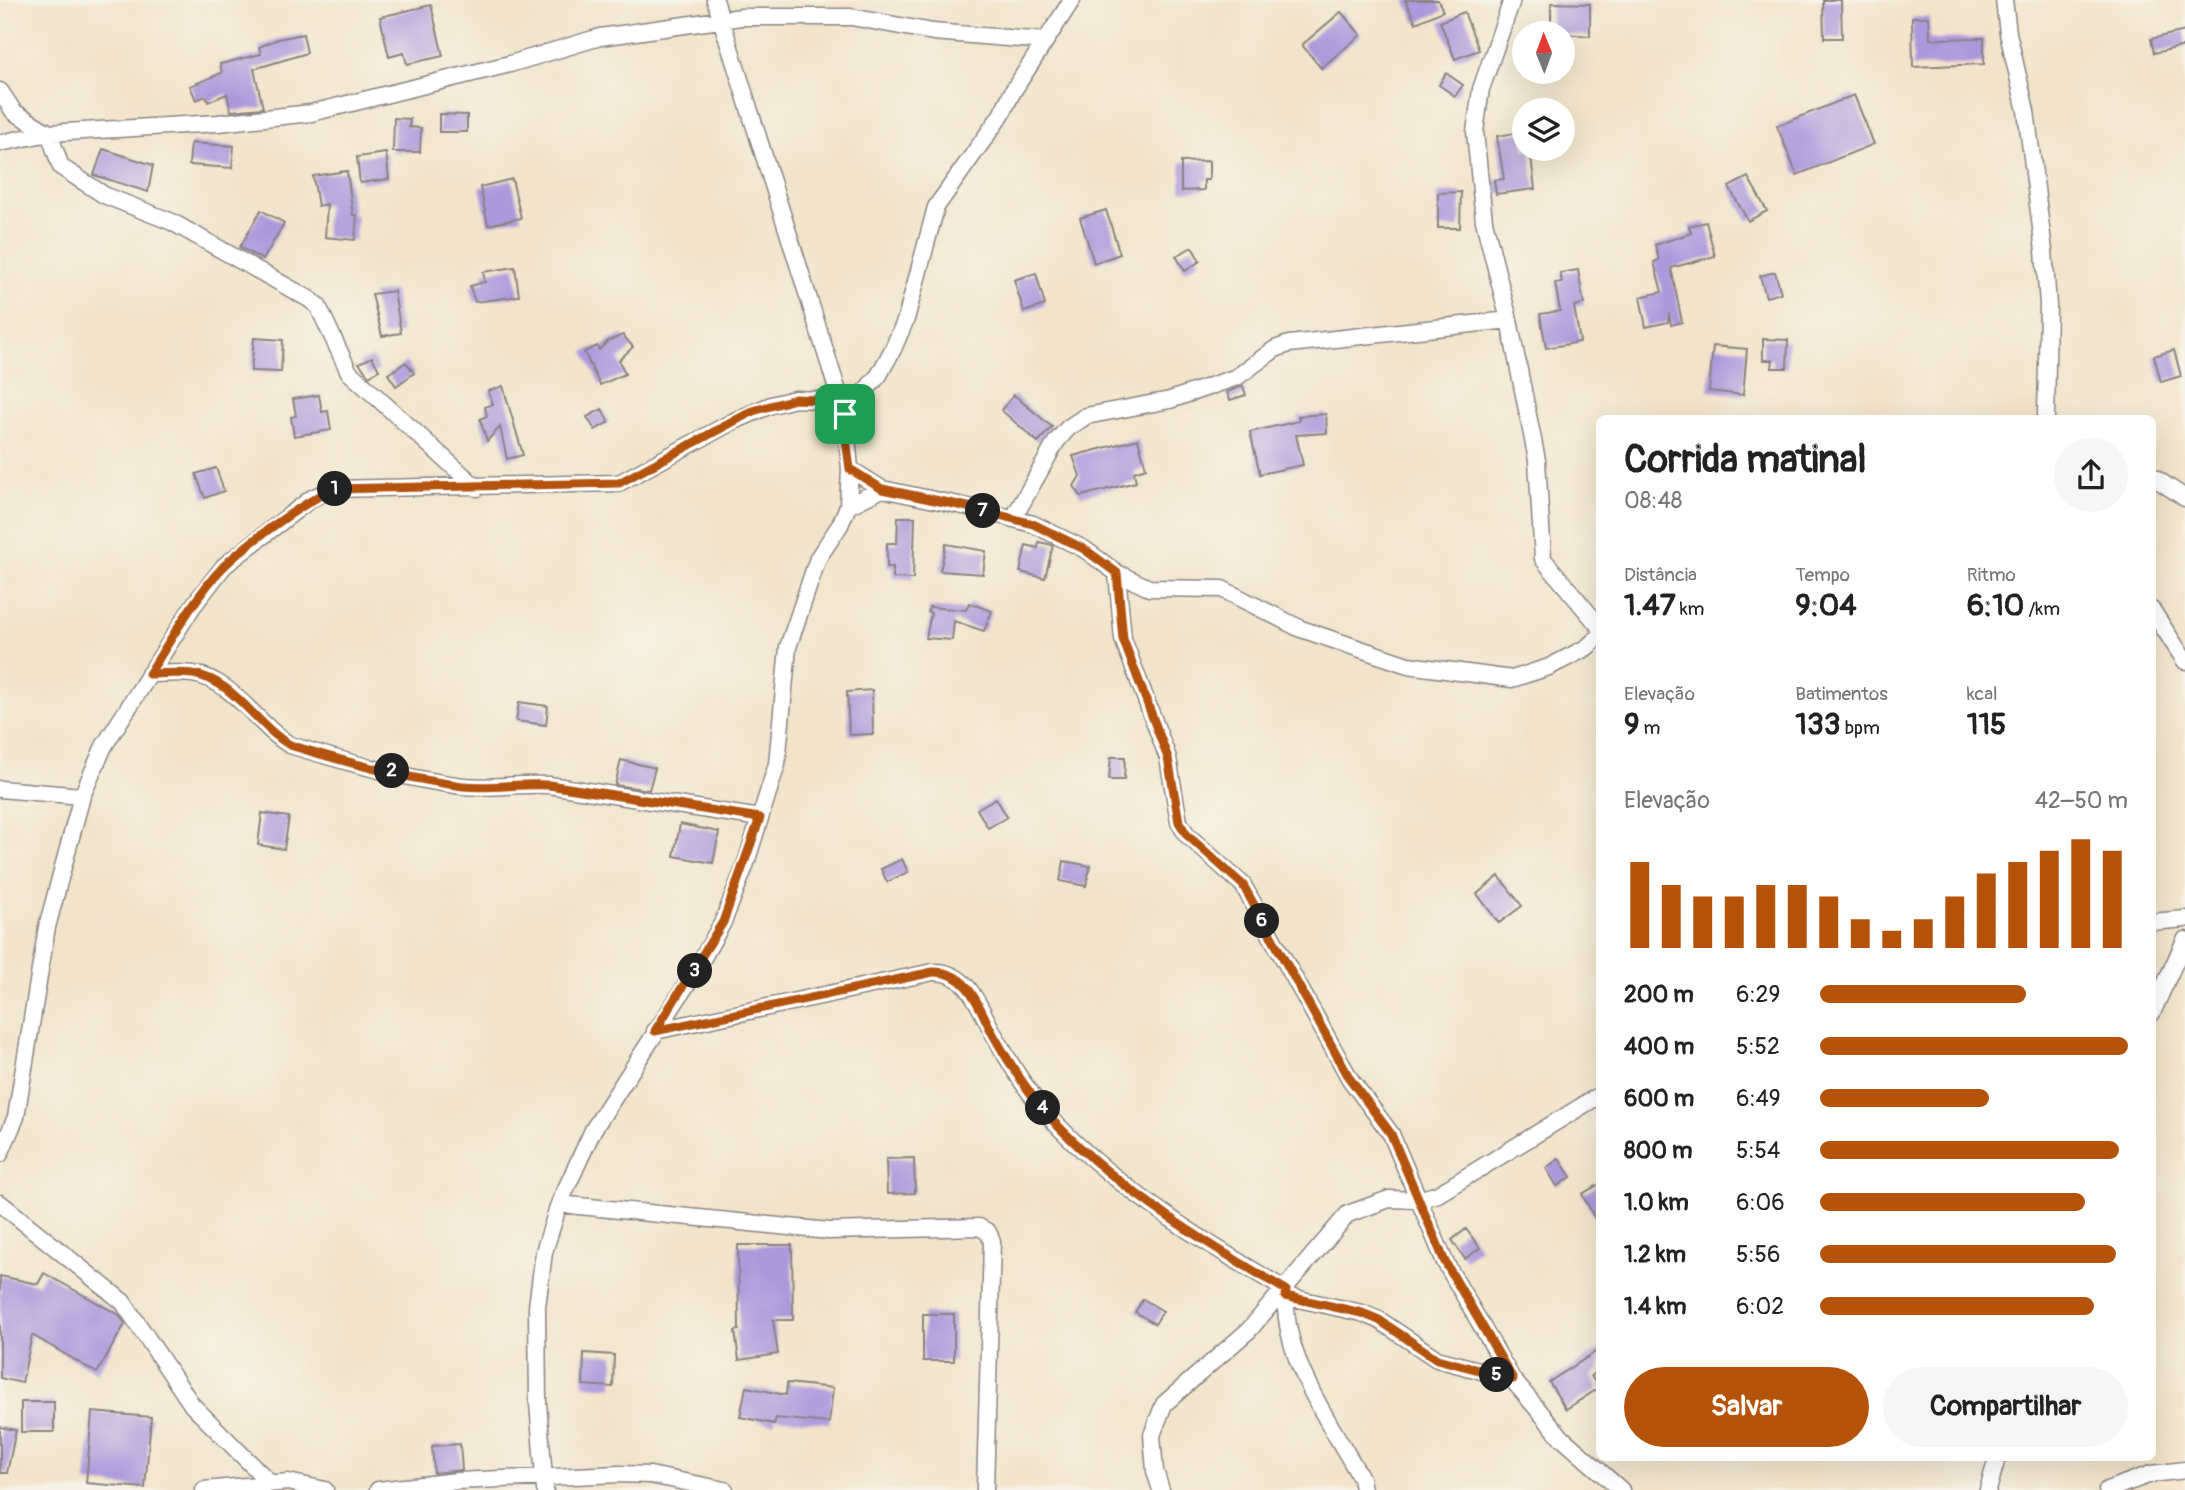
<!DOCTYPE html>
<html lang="pt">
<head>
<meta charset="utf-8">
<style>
  :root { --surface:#fff; --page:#f6f6f6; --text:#222; --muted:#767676; --accent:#b45309 }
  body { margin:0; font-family:Pangolin,sans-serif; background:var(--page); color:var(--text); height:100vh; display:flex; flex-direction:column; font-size:26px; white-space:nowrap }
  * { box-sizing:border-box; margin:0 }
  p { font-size:23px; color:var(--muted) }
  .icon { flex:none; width:38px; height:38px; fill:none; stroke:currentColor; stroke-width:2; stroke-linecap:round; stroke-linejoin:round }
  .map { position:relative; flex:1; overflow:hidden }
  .side { position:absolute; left:1596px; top:415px; width:560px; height:1046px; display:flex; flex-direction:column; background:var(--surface); border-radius:10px; box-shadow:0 7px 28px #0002 }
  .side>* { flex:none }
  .needle { width:46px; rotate:359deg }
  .buttons { position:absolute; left:1512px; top:21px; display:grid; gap:14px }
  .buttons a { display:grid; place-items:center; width:63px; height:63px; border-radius:50%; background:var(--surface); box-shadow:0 7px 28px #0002; font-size:35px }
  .pin { position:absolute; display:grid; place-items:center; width:60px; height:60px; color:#fff; margin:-30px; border-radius:14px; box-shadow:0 4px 10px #0006 }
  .km { position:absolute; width:35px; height:35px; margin:-18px; border-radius:50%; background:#222; color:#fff; font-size:19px; line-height:35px; text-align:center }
  .round { display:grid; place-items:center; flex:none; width:74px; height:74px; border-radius:37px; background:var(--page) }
  .headline { display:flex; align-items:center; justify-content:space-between; height:119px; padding:0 28px }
  h1 { font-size:38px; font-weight:700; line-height:52px }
  .figures { display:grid; grid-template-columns:repeat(3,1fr); gap:10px; height:119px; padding:7px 28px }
  .figures div { display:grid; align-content:center }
  .figures b { font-size:30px; font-weight:700 }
  .figures small { font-size:19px; font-weight:400 }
  .figures p { font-size:19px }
  .chart { height:196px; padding:14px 28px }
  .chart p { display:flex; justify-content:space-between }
  .chart svg { width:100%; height:126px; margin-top:7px; stroke:var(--accent); stroke-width:6 }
  .action { display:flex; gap:14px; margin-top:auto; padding:14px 28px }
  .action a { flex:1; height:80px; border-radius:42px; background:var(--accent); color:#fff; font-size:28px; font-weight:700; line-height:80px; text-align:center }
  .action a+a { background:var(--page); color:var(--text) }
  ul { padding:0 28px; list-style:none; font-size:23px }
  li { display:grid; grid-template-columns:112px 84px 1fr; align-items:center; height:52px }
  li i { height:18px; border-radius:9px; background:var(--accent) }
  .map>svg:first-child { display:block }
  .building { fill:#ab99dc }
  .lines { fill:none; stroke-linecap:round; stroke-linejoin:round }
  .street-casing { stroke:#8a8382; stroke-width:19 }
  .street { stroke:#fff; stroke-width:16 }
  .route-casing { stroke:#fff; stroke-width:14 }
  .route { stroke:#b45309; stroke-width:9 }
</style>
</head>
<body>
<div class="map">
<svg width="2185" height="1490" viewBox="0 0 2185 1490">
  <rect width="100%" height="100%" fill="#f7f3e8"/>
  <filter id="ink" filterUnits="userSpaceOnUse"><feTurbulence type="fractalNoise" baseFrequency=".0143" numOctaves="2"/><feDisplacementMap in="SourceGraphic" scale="14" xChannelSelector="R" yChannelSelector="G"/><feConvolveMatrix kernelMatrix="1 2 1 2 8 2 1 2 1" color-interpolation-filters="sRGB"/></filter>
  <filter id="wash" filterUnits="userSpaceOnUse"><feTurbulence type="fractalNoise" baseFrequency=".00686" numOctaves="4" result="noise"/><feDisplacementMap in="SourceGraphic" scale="28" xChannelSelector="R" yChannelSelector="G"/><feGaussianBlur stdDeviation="1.57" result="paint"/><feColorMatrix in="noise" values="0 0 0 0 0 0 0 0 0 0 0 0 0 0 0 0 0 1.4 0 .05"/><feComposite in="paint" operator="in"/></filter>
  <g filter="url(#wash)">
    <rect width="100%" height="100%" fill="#f2e4ca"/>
    <g id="blocks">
      <path class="building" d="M 1405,0 L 1438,0 L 1443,11 L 1416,23 Z
        M 1823,0 L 1841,0 L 1842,38 L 1824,38 Z
        M 1551,3 L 1590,4 L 1590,36 L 1551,33 Z
        M 431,5 L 443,56 L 407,64 L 404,53 L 389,57 L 380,17 Z
        M 1341,12 L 1361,35 L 1321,68 L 1302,45 Z
        M 1464,12 L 1479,50 L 1455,59 L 1440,22 Z
        M 1912,17 L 1929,17 L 1930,39 L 1984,38 L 1984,64 L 1913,67 Z
        M 2185,31 L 2185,46 L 2154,53 L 2151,39 Z
        M 303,34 L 307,53 L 254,69 L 263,108 L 231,111 L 227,94 L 208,102 L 206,96 L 196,100 L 190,86 L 222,73 L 220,64 L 261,54 L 259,47 L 278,39 Z
        M 1446,73 L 1463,85 L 1455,96 L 1439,85 Z
        M 1854,95 L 1874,144 L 1797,175 L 1777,126 Z
        M 439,114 L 467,115 L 467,132 L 439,132 Z
        M 394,118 L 410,119 L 409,127 L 421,128 L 420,152 L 393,152 Z
        M 1524,132 L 1524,149 L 1530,149 L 1535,189 L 1496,194 L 1494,180 L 1504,179 L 1497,136 Z
        M 191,143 L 234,146 L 232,168 L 189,165 Z
        M 103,149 L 153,165 L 148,192 L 94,175 Z
        M 386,153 L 389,179 L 360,183 L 357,157 Z
        M 1209,161 L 1209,180 L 1204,180 L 1204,190 L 1181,191 L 1181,162 Z
        M 347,171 L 353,215 L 357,215 L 355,240 L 325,237 L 327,204 L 318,206 L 313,176 Z
        M 1748,177 L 1767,211 L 1748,221 L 1729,187 Z
        M 512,179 L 521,218 L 488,225 L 480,187 Z
        M 1461,192 L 1460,228 L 1438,228 L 1438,193 Z
        M 261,210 L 284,223 L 263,260 L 240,247 Z
        M 1106,210 L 1120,254 L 1094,263 L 1080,218 Z
        M 1706,222 L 1715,256 L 1671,268 L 1682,322 L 1671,325 L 1669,314 L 1668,322 L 1646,327 L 1640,297 L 1662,292 L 1654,262 L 1659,260 L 1655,245 L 1691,233 L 1689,226 Z
        M 1192,247 L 1200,261 L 1185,271 L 1176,256 Z
        M 515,267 L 519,296 L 475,302 L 470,286 L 485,282 L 483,272 Z
        M 1578,270 L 1584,304 L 1574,306 L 1580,342 L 1546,348 L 1540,314 L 1560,311 L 1555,283 L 1562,282 L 1560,273 Z
        M 1775,272 L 1781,293 L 1766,297 L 1760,276 Z
        M 1036,273 L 1045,305 L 1024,312 L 1014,280 Z
        M 394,291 L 401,333 L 382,336 L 372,294 Z
        M 623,335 L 633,347 L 619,360 L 625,374 L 600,385 L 584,352 L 597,346 L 599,350 L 608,341 Z
        M 254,338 L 283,340 L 281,372 L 251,371 Z
        M 1763,339 L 1788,340 L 1787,368 L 1772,368 L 1773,360 L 1763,360 Z
        M 1713,346 L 1747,349 L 1743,395 L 1709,391 Z
        M 2174,350 L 2181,376 L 2161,382 L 2154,356 Z
        M 372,357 L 379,370 L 369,376 L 359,363 Z
        M 406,362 L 414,373 L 396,386 L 388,374 Z
        M 503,386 L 523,455 L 507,459 L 500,427 L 487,441 L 480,419 L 487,416 L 485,407 L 493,404 L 488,391 Z
        M 1243,386 L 1246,395 L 1230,400 L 1227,392 Z
        M 319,395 L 322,412 L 328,411 L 331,430 L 294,436 L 291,417 L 296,416 L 293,399 Z
        M 1014,395 L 1052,427 L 1038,442 L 1001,410 Z
        M 602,409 L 609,422 L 595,430 L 587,417 Z
        M 1326,414 L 1327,433 L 1296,435 L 1303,465 L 1260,474 L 1250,432 L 1299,421 L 1298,416 Z
        M 1138,439 L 1146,468 L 1134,472 L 1136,482 L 1081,496 L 1074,486 L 1080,476 L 1073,456 Z
        M 216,468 L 224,491 L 205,498 L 196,474 Z
        M 898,517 L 915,517 L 913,579 L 893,578 L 893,567 L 887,567 L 887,543 L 897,543 Z
        M 1039,542 L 1053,545 L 1045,578 L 1020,572 L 1026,545 L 1038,548 Z
        M 946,544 L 986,551 L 983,574 L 940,571 Z
        M 969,603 L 992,611 L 984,631 L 954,621 L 952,640 L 926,638 L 931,613 L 928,612 L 929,607 L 966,610 Z
        M 872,690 L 873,734 L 849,735 L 847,692 Z
        M 519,702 L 548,706 L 546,725 L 516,721 Z
        M 1111,757 L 1125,757 L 1124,780 L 1109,780 Z
        M 621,760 L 655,768 L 649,790 L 615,785 Z
        M 996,798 L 1007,817 L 988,828 L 977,809 Z
        M 262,813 L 289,817 L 284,849 L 258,845 Z
        M 680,824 L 719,832 L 713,863 L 674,856 Z
        M 902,859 L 908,872 L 887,882 L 881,869 Z
        M 1064,861 L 1090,866 L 1086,886 L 1060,881 Z
        M 1499,876 L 1522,906 L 1499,923 L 1477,894 Z
        M 914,1158 L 915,1193 L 887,1194 L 886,1159 Z
        M 1559,1159 L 1571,1177 L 1557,1186 L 1546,1168 Z
        M 1600,1184 L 1600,1228 L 1582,1194 Z
        M 1466,1229 L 1480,1248 L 1465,1259 L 1452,1240 Z
        M 738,1245 L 792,1245 L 793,1320 L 773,1320 L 778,1354 L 739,1360 L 735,1331 L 739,1330 Z
        M 44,1273 L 119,1315 L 125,1324 L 97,1373 L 32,1335 L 22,1383 L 0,1378 L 0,1276 L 38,1284 Z
        M 1143,1299 L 1163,1311 L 1155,1324 L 1135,1312 Z
        M 923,1314 L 954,1314 L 954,1361 L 923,1361 Z
        M 1600,1349 L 1600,1370 L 1591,1376 L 1599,1388 L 1566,1409 L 1549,1382 Z
        M 584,1353 L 614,1355 L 613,1387 L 583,1385 Z
        M 787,1383 L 833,1388 L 829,1423 L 776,1418 L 774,1424 L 740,1417 L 746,1387 L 786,1395 Z
        M 21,1402 L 54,1402 L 54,1432 L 21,1432 Z
        M 92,1412 L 151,1417 L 145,1488 L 86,1483 Z
        M 0,1427 L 16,1430 L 7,1473 L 0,1473 Z
        M 460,1444 L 462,1470 L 434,1473 L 432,1446 Z"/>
    </g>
  </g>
  <g filter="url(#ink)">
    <use href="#blocks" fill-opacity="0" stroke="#8a8382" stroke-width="2"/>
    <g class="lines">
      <g class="street-casing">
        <path id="street" d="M 1512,0 L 1481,89 L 1475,132 L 1484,221 L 1509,320 L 1537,460 L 1543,559 L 1600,627
          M 2004,0 L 2008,33 L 2026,111 L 2044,251 L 2048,305 L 2046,418
          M 0,91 L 14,112 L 49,133 L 61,167 L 104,195 L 172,222 L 309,299 L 318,306 L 349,372 L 477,488
          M 0,143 L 49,133 L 218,123 L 311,113 L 510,64 L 600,37 L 741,17 L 851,17 L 933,32 L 1045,41
          M 845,414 L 879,375 L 893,349 L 906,319 L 936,207 L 1001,115 L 1013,91 L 1072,0
          M 850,469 L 882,489 L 973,508 L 1033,524 L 1084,549 L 1117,573 L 1149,588 L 1222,589 L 1301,629 L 1408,665 L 1512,679 L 1549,667 L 1586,648 L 1600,636
          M 2152,476 L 2185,498
          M 848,506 L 882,489
          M 1013,519 L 1056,442 L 1068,428 L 1086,416 L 1170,400 L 1237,377 L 1275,349 L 1289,344 L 1509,320
          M 1117,573 L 1123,639 L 1168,758 L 1179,822 L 1187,835 L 1243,885 L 1350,1079 L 1391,1134 L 1445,1262 L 1512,1379 L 1562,1438 L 1621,1490
          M 2152,610 L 2185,661
          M 149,674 C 163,674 179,672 193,674 C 234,680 257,726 290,745 C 346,762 406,779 463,786 C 492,789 520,783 549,785 L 760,818
          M 0,789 L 82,796
          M 2152,922 L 2185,919
          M 2152,1013 L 2185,940
          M 655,1031 L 933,972 C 970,971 979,1009 995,1036 C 1012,1068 1034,1102 1060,1128 C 1122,1192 1209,1245 1286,1290 C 1281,1358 1330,1422 1361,1478 L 1363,1490
          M 0,1154 L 16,1117 L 47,927 L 82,796 L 104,746 L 193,606 L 224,566 L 312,498 L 333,489 L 619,483 L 732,422 L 771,405 L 795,399 L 841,401
          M 0,1203 L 123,1302 L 192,1405 L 270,1483
          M 559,1204 L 829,1231 L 979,1227 L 988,1232 L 992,1241 L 985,1490
          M 1285,1296 L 1362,1313 L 1379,1320 L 1437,1359 L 1512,1379
          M 204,1490 L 288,1482 L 325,1490
          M 378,1490 L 457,1481 L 619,1474 L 650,1475 L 725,1490
          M 545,1490 L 538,1403 L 537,1307 L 544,1252 L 559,1204 L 593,1130 L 696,970 L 723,922 L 745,866 L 777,764 L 788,647 L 818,558 L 840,525 L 848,506 L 850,469 L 845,414 L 715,0
          M 1161,1490 L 1155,1471 L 1152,1435 L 1164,1404 L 1249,1330 L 1348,1214 L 1389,1199 L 1418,1200 L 1438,1194 L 1600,1095
          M 1988,1490 L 1997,1458
          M 2107,1490 L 2151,1474 L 2185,1470"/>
      </g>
      <use href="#street" class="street"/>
    </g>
  </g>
  <g class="lines" filter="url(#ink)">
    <g class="route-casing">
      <path id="route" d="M 795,399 L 841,401 L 850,469 L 882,489 L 973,508 L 1033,524 L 1084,549 L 1117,573 L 1123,639 L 1168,758 L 1179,822 L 1187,835 L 1243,885 L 1350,1079 L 1391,1134 L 1445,1262 L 1513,1379 L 1437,1359 L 1379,1320 L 1362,1313 L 1285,1296 L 1286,1290 C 1209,1245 1122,1192 1060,1128 C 1034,1102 1012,1068 994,1036 C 979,1009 970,971 933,972 L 655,1031 L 723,922 L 760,818 L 549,785 C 520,783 492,789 463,786 C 406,779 345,762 290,745 C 256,726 234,680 193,674 C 179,672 163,674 149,674 C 172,638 194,598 223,567 C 247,543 303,503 333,489 L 619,483 L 753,411 Z"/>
    </g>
    <use href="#route" class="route"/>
  </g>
</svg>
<div class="buttons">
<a><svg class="needle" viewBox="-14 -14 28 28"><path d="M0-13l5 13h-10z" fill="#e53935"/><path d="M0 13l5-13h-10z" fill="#767676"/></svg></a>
<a><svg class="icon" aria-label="layers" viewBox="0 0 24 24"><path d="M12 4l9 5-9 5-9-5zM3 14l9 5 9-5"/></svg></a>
</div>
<div class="pin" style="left:845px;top:414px;background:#1e9e55"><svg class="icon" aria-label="arrive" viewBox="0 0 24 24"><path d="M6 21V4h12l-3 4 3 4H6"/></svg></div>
<b class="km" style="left:335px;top:489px">1</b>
<b class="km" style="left:392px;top:771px">2</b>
<b class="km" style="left:695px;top:971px">3</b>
<b class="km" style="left:1043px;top:1108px">4</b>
<b class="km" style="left:1497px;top:1375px">5</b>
<b class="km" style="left:1262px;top:921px">6</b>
<b class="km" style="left:983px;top:511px">7</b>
<section class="side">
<div class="headline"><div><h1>Corrida matinal</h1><p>08:48</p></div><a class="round"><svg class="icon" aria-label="share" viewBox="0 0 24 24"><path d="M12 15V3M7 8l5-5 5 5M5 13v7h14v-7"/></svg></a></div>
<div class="figures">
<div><p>Distância</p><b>1.47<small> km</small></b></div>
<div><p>Tempo</p><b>9:04</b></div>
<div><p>Ritmo</p><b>6:10<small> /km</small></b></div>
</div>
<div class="figures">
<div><p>Elevação</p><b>9<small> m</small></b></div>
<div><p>Batimentos</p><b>133<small> bpm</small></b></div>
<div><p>kcal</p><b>115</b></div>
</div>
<div class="chart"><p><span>Elevação</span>42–50 m</p>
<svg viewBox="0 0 160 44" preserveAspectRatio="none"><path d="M5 44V14M15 44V22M25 44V26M35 44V26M45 44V22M55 44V22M65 44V26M75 44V34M85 44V38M95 44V34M105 44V26M115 44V18M125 44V14M135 44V10M145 44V6M155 44V10"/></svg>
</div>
<ul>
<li><b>200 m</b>6:29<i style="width:67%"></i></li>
<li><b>400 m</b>5:52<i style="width:100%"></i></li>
<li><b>600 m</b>6:49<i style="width:55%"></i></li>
<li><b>800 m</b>5:54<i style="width:97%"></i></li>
<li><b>1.0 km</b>6:06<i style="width:86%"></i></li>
<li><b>1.2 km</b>5:56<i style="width:96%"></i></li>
<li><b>1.4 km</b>6:02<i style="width:89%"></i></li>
</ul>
<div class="action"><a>Salvar</a><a>Compartilhar</a></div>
</section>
</div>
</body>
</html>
